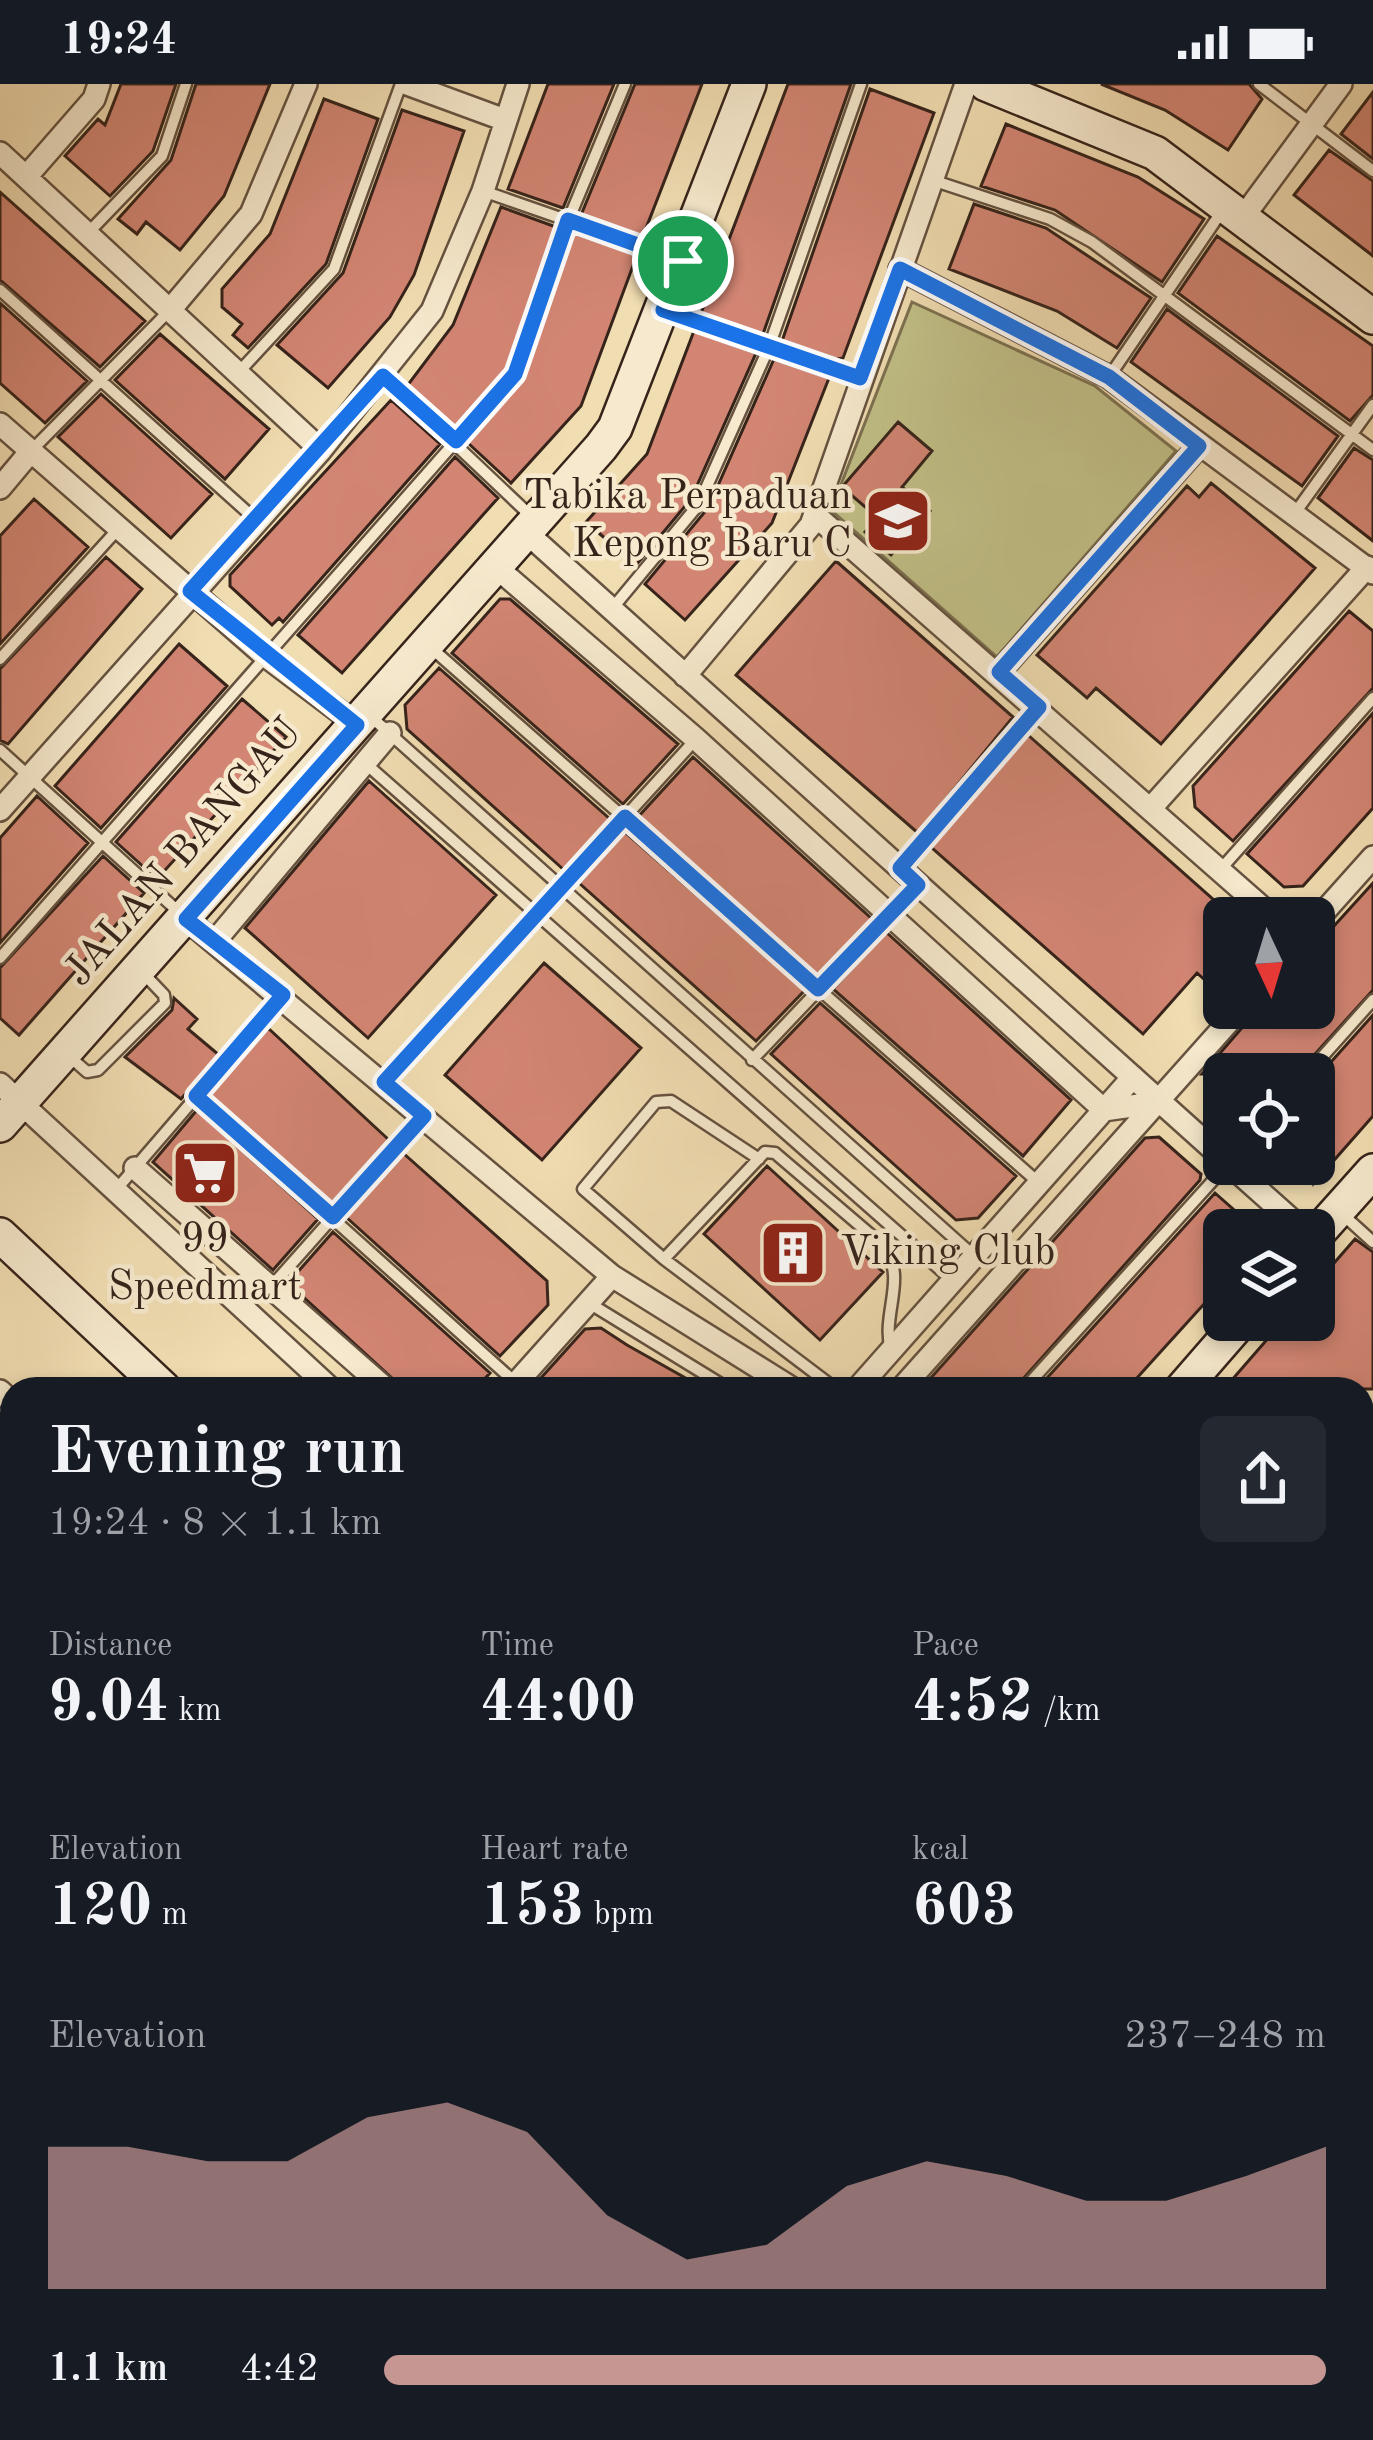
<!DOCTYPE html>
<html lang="en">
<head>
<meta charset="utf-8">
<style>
  :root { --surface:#171b24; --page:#242831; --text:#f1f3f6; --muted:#9ea1a6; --accent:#c59692 }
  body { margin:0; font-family:"Old Standard TT",serif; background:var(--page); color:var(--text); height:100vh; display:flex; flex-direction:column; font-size:45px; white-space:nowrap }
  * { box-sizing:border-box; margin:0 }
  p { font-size:39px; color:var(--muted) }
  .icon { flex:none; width:66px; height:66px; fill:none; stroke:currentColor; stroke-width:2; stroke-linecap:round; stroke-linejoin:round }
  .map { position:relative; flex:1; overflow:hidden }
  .sheet { position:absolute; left:0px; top:1293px; width:1374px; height:1065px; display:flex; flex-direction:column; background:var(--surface); border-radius:36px 36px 0 0; box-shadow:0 6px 18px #0003 }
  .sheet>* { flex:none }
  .needle { width:78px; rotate:176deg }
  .fabs { position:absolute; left:1203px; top:813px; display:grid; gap:24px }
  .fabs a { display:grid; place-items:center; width:132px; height:132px; border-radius:18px; background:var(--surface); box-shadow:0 6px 18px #0003; font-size:60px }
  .pin { position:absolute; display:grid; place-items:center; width:102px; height:102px; color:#fff; margin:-51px; border:6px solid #fff; border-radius:50%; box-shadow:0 3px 12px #0007 }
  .round { display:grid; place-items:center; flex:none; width:126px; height:126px; border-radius:18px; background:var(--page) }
  .overview { display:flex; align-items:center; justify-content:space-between; height:204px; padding:0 48px }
  h1 { font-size:66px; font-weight:600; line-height:90px }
  .metrics { display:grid; grid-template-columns:repeat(3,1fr); gap:18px; height:204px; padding:12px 48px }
  .metrics div { display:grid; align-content:center }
  .metrics b { font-size:60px; font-weight:600 }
  .metrics small { font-size:33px; font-weight:400 }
  .metrics p { font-size:33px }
  .chart { height:336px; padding:24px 48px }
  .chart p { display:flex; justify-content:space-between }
  .chart svg { width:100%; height:216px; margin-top:12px; fill:var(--accent); opacity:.7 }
  ul { padding:0 48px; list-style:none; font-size:39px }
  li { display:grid; grid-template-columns:192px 144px 1fr; align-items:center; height:90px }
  li i { height:30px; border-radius:15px; background:var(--accent) }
  .status { display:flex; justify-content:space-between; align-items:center; height:84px; padding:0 60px; background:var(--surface); direction:ltr }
  .status svg { height:33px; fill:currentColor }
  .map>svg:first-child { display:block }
  .green { fill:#c1bf87; stroke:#7c7150; stroke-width:3 }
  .building { fill:#d28573; stroke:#36231a; stroke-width:3 }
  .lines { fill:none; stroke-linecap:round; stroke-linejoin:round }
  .lane-casing { stroke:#655240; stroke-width:15 }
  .street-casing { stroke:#655240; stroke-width:26 }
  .secondary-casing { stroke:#36231a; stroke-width:38 }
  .lane { stroke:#f6e9cd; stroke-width:10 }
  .street { stroke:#f6e9cd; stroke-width:21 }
  .secondary { stroke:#f6e9cd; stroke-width:33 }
  .route-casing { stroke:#fff; stroke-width:24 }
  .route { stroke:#1a73e8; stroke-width:15 }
  .labels { text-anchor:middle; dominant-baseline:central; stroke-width:9; stroke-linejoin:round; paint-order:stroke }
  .poi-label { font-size:42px; fill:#36231a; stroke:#f6e9cd; text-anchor:end }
  .street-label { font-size:42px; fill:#36231a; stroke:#f6e9cd }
</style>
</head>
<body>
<div class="status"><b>19:24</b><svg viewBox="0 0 49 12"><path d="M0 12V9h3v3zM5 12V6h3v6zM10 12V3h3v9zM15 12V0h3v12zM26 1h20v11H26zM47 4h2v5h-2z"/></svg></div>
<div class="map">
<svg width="1373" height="2356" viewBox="0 0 1373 2356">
  <rect width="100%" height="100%" fill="#f1ddb2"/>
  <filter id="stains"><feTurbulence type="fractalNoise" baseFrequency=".00167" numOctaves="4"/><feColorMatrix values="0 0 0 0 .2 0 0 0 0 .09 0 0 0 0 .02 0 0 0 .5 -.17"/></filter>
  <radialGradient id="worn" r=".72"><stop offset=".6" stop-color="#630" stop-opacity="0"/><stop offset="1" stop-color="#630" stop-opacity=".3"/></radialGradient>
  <path class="green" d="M 912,218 L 1095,302 L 1176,367 L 997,573 L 831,426 Z
    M 1373,1433 L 1373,1688 L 1362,1682 L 1362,1446 Z"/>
  <path class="building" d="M 121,0 L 176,0 L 153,67 L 110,112 L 65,72 L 98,35 L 105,41 Z
    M 196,0 L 270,0 L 224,112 L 180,166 L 146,138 L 137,150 L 118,135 L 171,76 Z
    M 548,0 L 614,0 L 563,124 L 508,105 Z
    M 635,0 L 702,0 L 643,152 L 581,131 Z
    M 788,0 L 851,0 L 763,250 L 701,229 Z
    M 1101,0 L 1249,0 L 1262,15 L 1228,66 L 1165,26 Z
    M 870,5 L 934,29 L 843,274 L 836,275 L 782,257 Z
    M 1373,8 L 1373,75 L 1341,50 Z
    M 324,15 L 378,35 L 326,180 L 248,264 L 233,251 L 242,240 L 222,223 L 222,205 L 270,150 Z
    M 402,26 L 464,47 L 414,191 L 390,233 L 328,304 L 277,261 L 343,189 Z
    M 1006,40 L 1138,93 L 1204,135 L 1162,198 L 1055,126 L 981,102 Z
    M 1329,66 L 1373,97 L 1373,172 L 1294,111 Z
    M 0,108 L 145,237 L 100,283 L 0,196 Z
    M 974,120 L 1046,144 L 1151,214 L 1117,264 L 1057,227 L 949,185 Z
    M 501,123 L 556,143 L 506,285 L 453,345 L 407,302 L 453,241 Z
    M 574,149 L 637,171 L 581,322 L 511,399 L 468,359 L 524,294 Z
    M 1217,152 L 1373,262 L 1373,311 L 1350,337 L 1178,209 Z
    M 0,219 L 87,297 L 45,339 L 0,299 Z
    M 1167,225 L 1338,352 L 1302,402 L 1131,278 Z
    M 694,247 L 756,269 L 691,415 L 636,481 L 586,438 L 647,370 Z
    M 160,250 L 269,345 L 225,395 L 115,296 Z
    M 774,275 L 829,294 L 772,439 L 685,536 L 645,500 L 708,424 Z
    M 101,310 L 212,410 L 171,454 L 58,353 Z
    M 391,316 L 440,360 L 283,538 L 279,534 L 272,541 L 230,502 L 230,491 Z
    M 898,338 L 932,367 L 902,403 L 930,427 L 891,471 L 865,448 L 878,434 L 842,403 Z
    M 1354,364 L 1373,376 L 1373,457 L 1318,414 Z
    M 455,373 L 498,414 L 342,589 L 298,551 Z
    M 1211,399 L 1315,484 L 1161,660 L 1096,604 L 1087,614 L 1037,571 L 1187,402 L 1199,413 Z
    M 34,415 L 88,463 L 0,560 L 0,452 Z
    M 106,473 L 142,505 L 8,660 L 0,656 L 0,585 Z
    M 836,477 L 1013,633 L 918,749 L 736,591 Z
    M 500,515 L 510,515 L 678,660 L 623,720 L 452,569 Z
    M 1349,527 L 1373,547 L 1373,604 L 1233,757 L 1195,723 L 1193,702 Z
    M 179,560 L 227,602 L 101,744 L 55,702 Z
    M 439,584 L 610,735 L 564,786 L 407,645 L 405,621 Z
    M 242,615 L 286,653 L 157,795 L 116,758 Z
    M 1373,629 L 1373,724 L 1303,802 L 1284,803 L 1247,770 Z
    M 1028,651 L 1224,825 L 1224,877 L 1206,897 L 1197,889 L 1143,950 L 931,763 Z
    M 693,673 L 872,835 L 818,892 L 638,733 Z
    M 369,697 L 496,811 L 368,954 L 245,844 Z
    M 37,712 L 88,759 L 0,859 L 0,754 Z
    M 625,748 L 805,906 L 756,957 L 579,799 Z
    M 103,772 L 144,809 L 19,951 L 0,934 L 0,884 Z
    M 1373,799 L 1373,906 L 1297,990 L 1202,990 L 1259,924 L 1314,924 L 1314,864 Z
    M 886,848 L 1071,1016 L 1023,1072 L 833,905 Z
    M 544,879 L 641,964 L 542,1076 L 445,991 Z
    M 174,914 L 197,935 L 188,945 L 219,971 L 181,1015 L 125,973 L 172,926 Z
    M 820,919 L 1016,1092 L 978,1134 L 956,1136 L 771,970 Z
    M 1373,931 L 1373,1032 L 1314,1099 L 1314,997 Z
    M 268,944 L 389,1056 L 331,1120 L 210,1011 Z
    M 197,1026 L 318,1135 L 273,1186 L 153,1078 Z
    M 1159,1053 L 1201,1090 L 1200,1096 L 1014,1305 L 921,1305 L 1145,1054 Z
    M 403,1069 L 547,1197 L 548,1221 L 500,1272 L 346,1133 Z
    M 767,1082 L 883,1188 L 820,1256 L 704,1150 Z
    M 1215,1109 L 1242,1133 L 1224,1146 L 1224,1198 L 1155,1274 L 1127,1305 L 1037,1305 Z
    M 333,1148 L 490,1289 L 475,1305 L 404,1305 L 288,1199 Z
    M 1355,1155 L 1373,1168 L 1373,1305 L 1224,1305 L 1284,1236 L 1314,1236 L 1314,1202 Z
    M 601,1244 L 627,1261 L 705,1305 L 531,1305 L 585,1245 Z"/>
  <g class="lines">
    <g class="lane-casing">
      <path id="lane" d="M 1259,0 L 1373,87
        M 932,96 L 1050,135 L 1092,158 L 1373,366
        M 483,107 L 678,175
        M 88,149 L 162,72 L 186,0
        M 0,206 L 255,435
        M 665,227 L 860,294
        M 238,289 L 334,185 L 401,0
        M 383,292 L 533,434
        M 1109,293 L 1222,127
        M 31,367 L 170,226
        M 1295,429 L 1373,321
        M 611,526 L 699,420 L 769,263 L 861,0
        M 429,562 L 1039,1099
        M 0,575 L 119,444
        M 369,631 L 975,1173
        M 0,666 L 180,829
        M 365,679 L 952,1196
        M 900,784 L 1037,626
        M 1220,786 L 1373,614
        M 0,874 L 515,290 L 568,137 L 625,0
        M 70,973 L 87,988 L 98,986 L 165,919 L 164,911 L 143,889
        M 752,976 L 918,801
        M 1307,990 L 1373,916
        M 384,998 L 696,655
        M 196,1012 L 516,1299
        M 759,1075 L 671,1017 L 656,1018 L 583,1105 L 664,1175 L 836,1305
        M 115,1107 L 281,914
        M 1340,1128 L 1373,1158
        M 664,1175 L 765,1068 L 775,1069 L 885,1163 C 907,1197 881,1230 891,1267
        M 270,1204 L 421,1034
        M 589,1219 L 729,1305
        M 1024,1305 L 1227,1081
        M 0,1528 L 12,1515
        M 1362,1816 L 1373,1823
        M 0,1859 L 12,1869
        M 0,2171 L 12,2158
        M 0,2216 L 12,2225
        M 1017,2346 L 1034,2356
        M 110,2356 L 119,2346
        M 378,2356 L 386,2346
        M 1242,2356 L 1250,2346"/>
    </g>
    <g class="street-casing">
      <path id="street" d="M 407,0 L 505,36
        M 0,69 L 321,366
        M 26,93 L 94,15 L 99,0
        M 1244,132 L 1341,0
        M 900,185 L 1109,293 L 1373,489
        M 170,226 L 251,130 L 306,0
        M 0,340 L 263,570 L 357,641
        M 0,404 L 31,367
        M 815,431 L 1274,834
        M 528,450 L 1224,1075
        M 497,484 L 696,655 L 1104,1026 L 1160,1018
        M 999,588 L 1199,362
        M 685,592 L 811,441 L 966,0
        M 1151,724 L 1367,483
        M 0,726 L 321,366 L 432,227 L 483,107 L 518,0
        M 186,835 L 612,1192 L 793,1305
        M 1314,839 L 1373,773
        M 215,857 L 390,649
        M 0,1000 L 331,1305
        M 1229,1080 L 1303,1146
        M 135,1084 L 386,1305
        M 511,1305 L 612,1192
        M 857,1305 L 1133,993
        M 901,1305 L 1241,924
        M 0,1307 L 12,1318
        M 0,1383 L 12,1370
        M 1362,1424 L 1373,1411
        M 0,1688 L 12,1674
        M 1362,1699 L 1373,1706
        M 1362,1929 L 1373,1936
        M 0,2025 L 12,2012
        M 1362,2230 L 1373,2268
        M 0,2332 L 12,2318
        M 834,2346 L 852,2356
        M 249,2356 L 258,2346
        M 513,2356 L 522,2346
        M 1117,2356 L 1125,2346
        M 1365,2356 L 1373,2321"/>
    </g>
    <g class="secondary-casing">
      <path id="secondary" d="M 986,0 L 1155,69 L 1373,233
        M 0,1041 L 601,363 L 615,344 L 749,0
        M 0,1151 L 164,1305
        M 1314,1153 L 1373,1087
        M 1182,1305 L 1242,1236
        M 1362,2054 L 1373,2062
        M 1362,2110 L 1373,2125"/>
    </g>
    <use href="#lane" class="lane"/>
    <use href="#street" class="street"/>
    <use href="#secondary" class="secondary"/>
  </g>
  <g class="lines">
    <g class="route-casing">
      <path id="route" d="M 568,136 L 683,177 L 663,226 L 860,294 L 900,185 L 1109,293 L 1199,362 L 999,588 L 1039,623 L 900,784 L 918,801 L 818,905 L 625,733 L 384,998 L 424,1032 L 333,1133 L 196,1012 L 283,911 L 186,835 L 357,641 L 190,507 L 383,292 L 456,357 L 515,290 Z"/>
    </g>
    <use href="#route" class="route"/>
  </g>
  <defs>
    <g id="school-square" transform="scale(3.45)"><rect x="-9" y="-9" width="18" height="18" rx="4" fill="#8f2418" stroke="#f6e9cd"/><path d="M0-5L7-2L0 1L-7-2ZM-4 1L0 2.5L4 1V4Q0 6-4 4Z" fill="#fff"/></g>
    <g id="supermarket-square" transform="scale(3.45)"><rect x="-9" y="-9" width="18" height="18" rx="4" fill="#8f2418" stroke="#f6e9cd"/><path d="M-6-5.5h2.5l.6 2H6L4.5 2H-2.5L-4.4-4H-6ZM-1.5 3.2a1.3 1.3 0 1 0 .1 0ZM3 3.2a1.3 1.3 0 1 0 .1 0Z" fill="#fff"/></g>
    <g id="building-square" transform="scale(3.45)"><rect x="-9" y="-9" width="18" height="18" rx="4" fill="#8f2418" stroke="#f6e9cd"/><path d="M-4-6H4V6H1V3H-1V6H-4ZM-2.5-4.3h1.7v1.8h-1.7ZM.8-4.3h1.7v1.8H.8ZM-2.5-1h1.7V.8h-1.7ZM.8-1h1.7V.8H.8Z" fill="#fff"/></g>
  </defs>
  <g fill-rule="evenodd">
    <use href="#school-square" x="898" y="437"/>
    <use href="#supermarket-square" x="205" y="1089"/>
    <use href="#building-square" x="793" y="1169"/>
  </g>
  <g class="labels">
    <g class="poi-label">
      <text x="852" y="413">Tabika Perpaduan<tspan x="852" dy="48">Kepong Baru C</tspan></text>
      <text x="205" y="1156" text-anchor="middle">99<tspan x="205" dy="48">Speedmart</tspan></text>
      <text x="840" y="1169" text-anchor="start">Viking Club</text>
    </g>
    <g class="street-label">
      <text transform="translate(184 769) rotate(-49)">JALAN BANGAU</text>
    </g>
  </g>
  <rect width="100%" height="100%" filter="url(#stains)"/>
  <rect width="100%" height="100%" fill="url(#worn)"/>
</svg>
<div class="fabs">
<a><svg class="needle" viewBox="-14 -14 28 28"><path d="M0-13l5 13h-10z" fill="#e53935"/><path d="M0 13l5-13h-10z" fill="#9ea1a6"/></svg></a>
<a><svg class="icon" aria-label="locate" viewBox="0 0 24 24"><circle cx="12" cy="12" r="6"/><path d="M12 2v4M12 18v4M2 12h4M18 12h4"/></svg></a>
<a><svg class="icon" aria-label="layers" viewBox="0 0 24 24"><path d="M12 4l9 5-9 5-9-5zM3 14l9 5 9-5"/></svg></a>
</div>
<div class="pin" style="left:683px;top:177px;background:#1e9e55"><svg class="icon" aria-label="arrive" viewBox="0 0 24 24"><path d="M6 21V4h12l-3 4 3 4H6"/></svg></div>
<section class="sheet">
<div class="overview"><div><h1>Evening run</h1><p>19:24 · 8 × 1.1 km</p></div><a class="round"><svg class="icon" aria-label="share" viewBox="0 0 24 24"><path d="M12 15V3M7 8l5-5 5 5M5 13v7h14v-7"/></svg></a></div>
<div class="metrics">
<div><p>Distance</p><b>9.04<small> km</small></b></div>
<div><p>Time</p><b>44:00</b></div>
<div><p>Pace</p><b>4:52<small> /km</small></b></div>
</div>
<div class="metrics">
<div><p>Elevation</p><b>120<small> m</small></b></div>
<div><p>Heart rate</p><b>153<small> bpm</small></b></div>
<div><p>kcal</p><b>603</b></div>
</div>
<div class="chart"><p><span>Elevation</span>237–248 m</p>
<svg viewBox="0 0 160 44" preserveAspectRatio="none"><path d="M0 44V15L10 15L20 18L30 18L40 9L50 6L60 12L70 29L80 38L90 35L100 23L110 18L120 21L130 26L140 26L150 21L160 15V44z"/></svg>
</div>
<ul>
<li><b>1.1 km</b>4:42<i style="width:100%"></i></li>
</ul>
</section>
</div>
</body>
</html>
